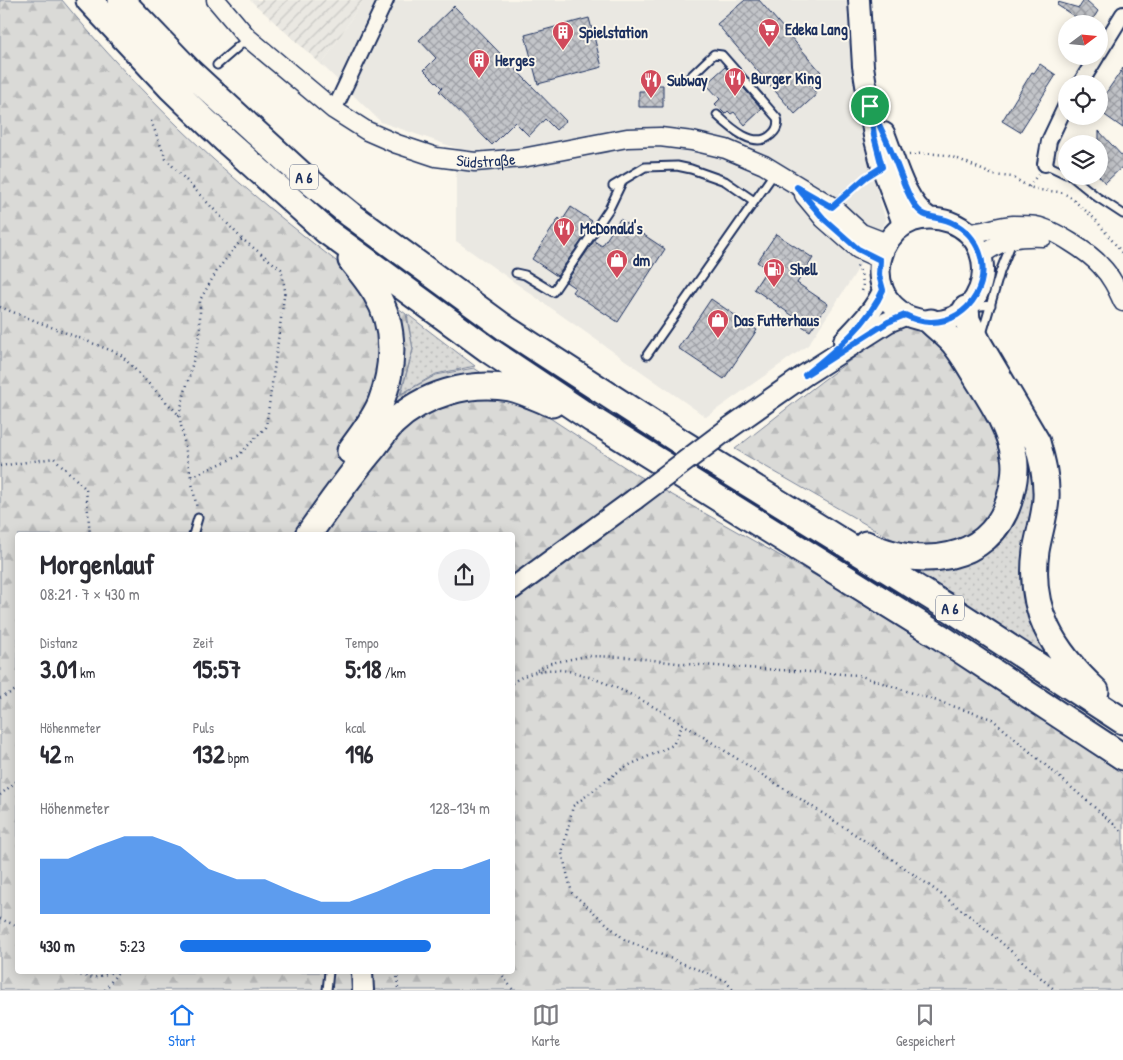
<!DOCTYPE html>
<html lang="de">
<head>
<meta charset="utf-8">
<style>
  :root { --surface:#fff; --page:#f2f2f3; --text:#2b2b33; --muted:#7c7c81; --line:#e1e1e2; --accent:#1a73e8 }
  body { margin:0; font-family:"Patrick Hand",sans-serif; background:var(--page); color:var(--text); height:100vh; display:flex; flex-direction:column; font-size:19px; white-space:nowrap }
  * { box-sizing:border-box; margin:0 }
  p { font-size:16px; color:var(--muted) }
  .icon { flex:none; width:28px; height:28px; fill:none; stroke:currentColor; stroke-width:2; stroke-linecap:round; stroke-linejoin:round }
  .map { position:relative; flex:1; overflow:hidden }
  .panel { position:absolute; left:15px; top:532px; width:500px; height:442px; display:flex; flex-direction:column; background:var(--surface); border-radius:5px; box-shadow:0 2px 12px #0003 }
  .panel>* { flex:none }
  .needle { width:32px; rotate:74deg }
  .buttons { position:absolute; left:1058px; top:15px; display:grid; gap:10px }
  .buttons a { display:grid; place-items:center; width:50px; height:50px; border-radius:50%; background:var(--surface); box-shadow:0 2px 12px #0003; font-size:25px }
  .pin { position:absolute; display:grid; place-items:center; width:42px; height:42px; color:#fff; margin:-21px; border:2px solid #fff; border-radius:50%; box-shadow:0 1px 5px #0007 }
  .round { display:grid; place-items:center; flex:none; width:52px; height:52px; border-radius:26px; background:var(--page) }
  .summary { display:flex; align-items:center; justify-content:space-between; height:85px; padding:0 25px }
  h1 { font-size:28px; font-weight:700; line-height:38px }
  .stats { display:grid; grid-template-columns:repeat(3,1fr); gap:8px; height:85px; padding:5px 25px }
  .stats div { display:grid; align-content:center }
  .stats b { font-size:25px; font-weight:700 }
  .stats small { font-size:14px; font-weight:400 }
  .stats p { font-size:14px }
  .chart { height:140px; padding:10px 25px }
  .chart p { display:flex; justify-content:space-between }
  .chart svg { width:100%; height:90px; margin-top:5px; fill:var(--accent); opacity:.7 }
  ul { padding:0 25px; list-style:none; font-size:16px }
  li { display:grid; grid-template-columns:80px 60px 1fr; align-items:center; height:38px }
  li i { height:12px; border-radius:6px; background:var(--accent) }
  .menu { display:flex; justify-content:space-around; align-items:center; height:70px; border-top:1px solid var(--line); background:var(--surface); font-size:14px; color:var(--muted) }
  .menu a { display:grid; justify-items:center; gap:2px }
  .menu .current { color:var(--accent) }
  .map>svg:first-child { display:block }
  .built { fill:#eae8e2 }
  .industrial { fill:url(#industrial-furrows) }
  .grass { fill:url(#grass-dots); stroke:#7a849a }
  .forest { fill:url(#forest-firs); stroke:#7a849a; fill-rule:evenodd }
  .building { fill:url(#building-cross-hatch); stroke:#1b2f5e }
  .lines { fill:none; stroke-linecap:round; stroke-linejoin:round }
  .service-casing { stroke:#1b2f5e; stroke-width:11 }
  .minor-casing { stroke:#1b2f5e; stroke-width:18 }
  .tertiary-casing { stroke:#1b2f5e; stroke-width:21 }
  .secondary-casing { stroke:#1b2f5e; stroke-width:24 }
  .motorway-casing { stroke:#1b2f5e; stroke-width:29 }
  .path { stroke:#1b2f5e; stroke-width:2.5; stroke-dasharray:1 4; stroke-linecap:butt }
  .service { stroke:#fbf7ec; stroke-width:7 }
  .minor { stroke:#fbf7ec; stroke-width:14 }
  .tertiary { stroke:#fbf7ec; stroke-width:18 }
  .secondary { stroke:#fbf7ec; stroke-width:20 }
  .motorway { stroke:#fbf7ec; stroke-width:25 }
  .secondary-bridge-casing { stroke:#1b2f5e; stroke-width:24; stroke-linecap:butt }
  .secondary-bridge { stroke:#fbf7ec; stroke-width:20 }
  .route-casing { stroke:#fff; stroke-width:10 }
  .route { stroke:#1a73e8; stroke-width:6 }
  .labels { text-anchor:middle; dominant-baseline:central; stroke-width:4; stroke-linejoin:round; paint-order:stroke }
  .shield { fill:#fbf7ec; stroke:#5e6b89; stroke-width:1 }
  .shield-label { font-size:15px; font-weight:bold; fill:#1b2f5e }
  .poi-label { font-size:16px; font-weight:bold; fill:#1b2f5e; stroke:#fbf7ec; text-anchor:start }
  .street-label { font-size:16px; fill:#1b2f5e; stroke:#fbf7ec }
</style>
</head>
<body>
<div class="map">
<svg width="1123" height="990" viewBox="0 0 1123 990">
  <defs>
    <pattern id="industrial-furrows" width="10" height="10" patternUnits="userSpaceOnUse" patternTransform="scale(1.25)"><rect width="10" height="10" fill="#eae8e2"/><path d="M-1 1l2-2M0 10L10 0M9 11l2-2" fill="none" stroke="#c8c7c4"/></pattern>
    <pattern id="grass-dots" width="8" height="8" patternUnits="userSpaceOnUse" patternTransform="scale(1.25)"><rect width="8" height="8" fill="#dadad7"/><path d="M2 2h.1M6 6h.1" fill="none" stroke="#babbbb" stroke-width="1.8" stroke-linecap="round"/></pattern>
    <pattern id="forest-firs" width="22" height="20" patternUnits="userSpaceOnUse" patternTransform="scale(1.25)"><rect width="22" height="20" fill="#dadad7"/><path d="M5 1l3.5 6h-7zM16 11l3.5 6h-7z" fill="#babbbb"/></pattern>
    <pattern id="building-cross-hatch" width="8" height="8" patternUnits="userSpaceOnUse" patternTransform="scale(1.25)"><rect width="8" height="8" fill="#c3c5c9"/><path d="M0 0l8 8M0 8l8-8" fill="none" stroke="#9ea0a6"/></pattern>
  </defs>
  <rect width="100%" height="100%" fill="#fbf7ec"/>
  <filter id="ink" filterUnits="userSpaceOnUse"><feTurbulence type="fractalNoise" baseFrequency=".02" numOctaves="2"/><feDisplacementMap in="SourceGraphic" scale="10" xChannelSelector="R" yChannelSelector="G"/><feConvolveMatrix kernelMatrix="1 2 1 2 8 2 1 2 1" color-interpolation-filters="sRGB"/></filter>
  <g filter="url(#ink)">
    <path class="built" d="M 363,0 L 853,0 L 850,34 L 871,170 L 886,221 L 853,277 L 808,345 L 706,417 L 456,241 L 456,148 L 381,122 L 322,65 Z"/>
    <path class="industrial" d="M 250,0 L 363,0 L 322,65 Z"/>
    <path class="grass" d="M 407,314 L 475,366 L 436,374 L 401,394 L 413,350 Z
      M 1007,416 L 1035,462 L 1050,653 L 1045,660 L 914,572 L 921,566 L 975,556 Z"/>
    <path class="forest" d="M 0,0 L 62,0 C 128,80 202,154 283,219 C 323,252 365,283 406,314 L 413,349 L 400,395 L 436,375 L 474,368 L 635,474 L 903,625 L 1123,774 L 1123,990 L 0,990 ZM 18,535 L 512,535 L 512,972 L 18,972 Z
      M 906,325 L 918,331 L 931,333 L 970,375 L 1007,465 L 993,515 L 969,534 L 949,545 L 926,548 L 905,545 L 886,536 L 735,449 L 822,381 L 889,332 Z"/>
    <path class="building" d="M 745,0 L 759,0 L 821,72 L 808,83 L 817,94 L 795,114 L 717,24 Z
      M 1084,0 L 1086,0 L 1098,11 L 1090,24 L 1086,24 L 1057,5 L 1058,2 L 1079,8 Z
      M 454,6 L 566,121 L 556,130 L 545,119 L 529,136 L 515,122 L 492,145 L 439,91 L 442,88 L 424,70 L 436,58 L 419,40 Z
      M 589,18 L 602,67 L 538,84 L 525,35 Z
      M 1040,64 L 1056,75 L 1020,132 L 1002,121 L 1032,72 L 1034,73 Z
      M 725,67 L 762,109 L 745,125 L 734,112 L 731,114 L 728,111 L 725,114 L 715,104 L 720,99 L 706,84 Z
      M 1123,68 L 1123,128 L 1099,111 L 1099,103 Z
      M 650,85 L 663,85 L 663,107 L 639,107 L 639,91 L 651,91 Z
      M 1099,131 L 1123,157 L 1123,166 L 1105,183 L 1099,176 Z
      M 571,207 L 592,221 L 583,235 L 585,236 L 557,276 L 532,259 L 559,218 L 562,221 Z
      M 620,219 L 665,249 L 618,322 L 572,292 L 575,288 L 566,282 L 594,241 L 602,246 Z
      M 776,234 L 813,258 L 797,283 L 828,304 L 810,331 L 791,319 L 793,316 L 754,289 L 767,269 L 757,262 Z
      M 711,299 L 757,330 L 724,379 L 678,348 Z"/>
    <g class="lines">
      <g class="service-casing">
        <path id="service" d="M 217,65 L 247,39
          M 690,77 L 714,54 L 722,55 L 777,118 C 779,125 777,130 771,135 C 754,150 730,127 717,115
          M 1045,164 L 1066,174
          M 1071,176 L 1097,197 L 1123,214
          M 613,186 L 645,167 L 677,166 L 691,169 L 725,181 L 754,201
          M 516,273 L 525,275 L 553,292 L 609,209 L 623,180
          M 971,307 L 991,305
          M 982,334 L 1000,272 L 1012,242
          M 647,355 L 775,172
          M 193,535 L 198,518
          M 327,990 L 329,972"/>
      </g>
      <g class="minor-casing">
        <path id="minor" d="M 1099,53 L 1123,14
          M 1080,84 L 1097,56
          M 334,110 L 386,0
          M 1045,164 L 1049,141 L 1066,105"/>
      </g>
      <g class="tertiary-casing">
        <g id="tertiary">
          <path id="s1" d="M 216,0 L 248,38 L 334,110 L 367,131 L 397,144 L 436,157 L 475,162 L 522,158 L 627,138 L 660,137 L 692,141 L 726,149 L 764,165 L 833,207 L 861,233 L 887,243"/>
          <path d="M 804,195 L 824,219 L 858,249 L 880,259"/>
          <path d="M 967,233 C 983,233 997,226 1013,225 C 1020,225 1029,225 1036,226 C 1053,229 1090,253 1101,266 C 1111,276 1117,289 1123,302"/>
          <path d="M 981,255 C 1004,239 1015,236 1043,237"/>
        </g>
      </g>
      <g class="secondary-casing">
        <path id="secondary" d="M 859,0 L 863,66 L 874,136 L 882,167 L 901,218 L 902,227
          M 884,133 C 895,160 904,201 929,218
          M 844,341 C 859,325 874,311 883,291
          M 728,429 L 805,375 L 888,322 L 905,315 C 982,347 1011,245 950,222 C 938,218 926,217 913,221 C 886,231 873,263 883,290 C 887,301 896,308 905,315
          M 512,589 L 635,499
          M 362,972 L 363,990"/>
      </g>
      <g class="motorway-casing">
        <path id="motorway" d="M 89,0 L 171,88 L 225,140 L 326,231 L 490,351 L 593,420 L 939,636 L 1123,757
          M 121,0 L 190,72 L 303,176 L 351,215 L 508,330 L 681,442 L 954,611 L 1123,721
          M 966,309 L 967,320 L 979,344 L 1037,442 C 1042,460 1047,479 1046,498 C 1045,516 1039,533 1036,551 C 1028,611 1053,651 1096,691
          M 350,451 C 361,435 374,420 381,402 C 394,368 396,326 376,294 C 369,282 360,271 351,260
          M 308,535 C 329,505 350,475 374,447 C 380,439 386,430 393,423 C 423,394 469,381 510,388 C 524,391 539,399 552,404
          M 866,544 C 918,569 989,564 1009,501 C 1013,487 1017,471 1014,456 C 1009,427 992,402 977,378 C 970,367 964,356 956,346 C 950,337 939,330 931,322"/>
      </g>
      <path class="path" d="M 151,121 L 166,159 L 242,239 L 281,269 L 285,290 L 266,427 L 238,456 L 191,477
        M 909,155 L 926,153 L 946,155 L 961,160 L 993,175 L 1012,177 L 1029,187 L 1040,190 L 1060,192 L 1069,196 L 1095,219 L 1123,254
        M 1029,187 L 1038,174
        M 844,197 L 869,176
        M 857,266 C 862,273 865,285 861,294
        M 0,307 L 120,354 L 179,415 L 197,509
        M 179,415 L 200,335 L 200,300 L 218,269 L 242,239
        M 0,466 L 54,458 L 86,489 L 90,535
        M 537,670 L 551,663 L 586,656 L 629,657 L 685,664 L 858,675 L 992,719 L 1123,832
        M 512,683 C 530,670 552,667 573,672 C 635,689 693,731 747,765 C 820,812 894,857 963,911 C 995,935 1024,964 1055,990
        M 0,698 L 18,689
        M 683,724 L 673,745 L 623,768 L 573,806 L 562,853 L 572,893 L 625,940 L 726,981 L 733,990
        M 0,795 L 18,780
        M 0,919 L 18,926
        M 66,972 L 93,978 L 113,972
        M 397,972 L 398,990
        M 500,972 L 513,990
        M 105,990 L 118,972"/>
      <use href="#service" class="service"/>
      <use href="#minor" class="minor"/>
      <use href="#tertiary" class="tertiary"/>
      <use href="#secondary" class="secondary"/>
      <use href="#motorway" class="motorway"/>
      <g class="secondary-bridge-casing">
        <path id="secondary-bridge" d="M 635,499 L 728,429"/>
      </g>
      <use href="#secondary-bridge" class="secondary-bridge"/>
    </g>
  </g>
  <g class="lines" filter="url(#ink)">
    <g class="route-casing">
      <path id="route" d="M 870,106 C 879,124 887,141 894,158 C 901,174 905,190 914,204 C 922,217 929,216 942,219 C 955,222 968,231 975,243 C 996,277 971,323 930,322 C 921,322 913,319 905,315 L 888,322 L 805,375 C 834,351 867,326 883,290 L 879,275 L 880,260 L 858,249 L 824,219 L 797,187 L 832,207 L 866,177 L 882,167 L 874,136 Z"/>
    </g>
    <use href="#route" class="route"/>
  </g>
  <defs>
    <g id="supermarket-pin" transform="scale(1.125)"><path d="M0 17L-7.5 6A9.5 9.5 0 1 1 7.5 6Z" fill="#d1495b" stroke="#fbf7ec"/><path d="M-6-5.5h2.5l.6 2H6L4.5 2H-2.5L-4.4-4H-6ZM-1.5 3.2a1.3 1.3 0 1 0 .1 0ZM3 3.2a1.3 1.3 0 1 0 .1 0Z" fill="#fff"/></g>
    <g id="building-pin" transform="scale(1.125)"><path d="M0 17L-7.5 6A9.5 9.5 0 1 1 7.5 6Z" fill="#d1495b" stroke="#fbf7ec"/><path d="M-4-6H4V6H1V3H-1V6H-4ZM-2.5-4.3h1.7v1.8h-1.7ZM.8-4.3h1.7v1.8H.8ZM-2.5-1h1.7V.8h-1.7ZM.8-1h1.7V.8H.8Z" fill="#fff"/></g>
    <g id="restaurant-pin" transform="scale(1.125)"><path d="M0 17L-7.5 6A9.5 9.5 0 1 1 7.5 6Z" fill="#d1495b" stroke="#fbf7ec"/><path d="M-5-6h1v4h1v-4h1v4h1v-4h1v5L-1.5 .5V6h-2V.5L-5-1ZM5-6V6H3V1.5H1.5Q1.5-4 5-6Z" fill="#fff"/></g>
    <g id="shop-pin" transform="scale(1.125)"><path d="M0 17L-7.5 6A9.5 9.5 0 1 1 7.5 6Z" fill="#d1495b" stroke="#fbf7ec"/><path d="M-5-2.5h2.3a2.7 3.5 0 0 1 5.4 0H5L5.5 6h-11ZM-1.5-2.5h3a1.5 2.3 0 0 0-3 0Z" fill="#fff"/></g>
    <g id="fuel-pin" transform="scale(1.125)"><path d="M0 17L-7.5 6A9.5 9.5 0 1 1 7.5 6Z" fill="#d1495b" stroke="#fbf7ec"/><path d="M-5.5-6h7V0h2V4h1.3V-2.5L3-4.5l.8-.8L6-3V5H2.5V1h-1V6h-7ZM-4.2-4.7v3.2H.2V-4.7Z" fill="#fff"/></g>
  </defs>
  <g fill-rule="evenodd">
    <use href="#supermarket-pin" x="769" y="29"/>
    <use href="#building-pin" x="563" y="32"/>
    <use href="#building-pin" x="479" y="60"/>
    <use href="#restaurant-pin" x="735" y="78"/>
    <use href="#restaurant-pin" x="651" y="80"/>
    <use href="#restaurant-pin" x="564" y="228"/>
    <use href="#shop-pin" x="617" y="260"/>
    <use href="#fuel-pin" x="774" y="269"/>
    <use href="#shop-pin" x="718" y="320"/>
  </g>
  <g class="labels">
    <g class="shield">
      <rect x="290" y="164.5" width="28" height="25" rx="4"/>
      <rect x="936" y="595.5" width="28" height="25" rx="4"/>
    </g>
    <g class="shield-label">
      <text x="304" y="177">A 6</text>
      <text x="950" y="608">A 6</text>
    </g>
    <g class="poi-label">
      <text x="785" y="29">Edeka Lang</text>
      <text x="579" y="32">Spielstation</text>
      <text x="495" y="60">Herges</text>
      <text x="751" y="78">Burger King</text>
      <text x="667" y="80">Subway</text>
      <text x="580" y="228">McDonald's</text>
      <text x="633" y="260">dm</text>
      <text x="790" y="269">Shell</text>
      <text x="734" y="320">Das Futterhaus</text>
    </g>
    <g class="street-label">
      <text stroke="none"><textPath href="#s1" startOffset="325">Südstraße</textPath></text>
    </g>
  </g>
</svg>
<div class="buttons">
<a><svg class="needle" viewBox="-14 -14 28 28"><path d="M0-13l5 13h-10z" fill="#e53935"/><path d="M0 13l5-13h-10z" fill="#7c7c81"/></svg></a>
<a><svg class="icon" aria-label="locate" viewBox="0 0 24 24"><circle cx="12" cy="12" r="6"/><path d="M12 2v4M12 18v4M2 12h4M18 12h4"/></svg></a>
<a><svg class="icon" aria-label="layers" viewBox="0 0 24 24"><path d="M12 4l9 5-9 5-9-5zM3 14l9 5 9-5"/></svg></a>
</div>
<div class="pin" style="left:870px;top:106px;background:#1e9e55"><svg class="icon" aria-label="arrive" viewBox="0 0 24 24"><path d="M6 21V4h12l-3 4 3 4H6"/></svg></div>
<section class="panel">
<div class="summary"><div><h1>Morgenlauf</h1><p>08:21 · 7 × 430 m</p></div><a class="round"><svg class="icon" aria-label="share" viewBox="0 0 24 24"><path d="M12 15V3M7 8l5-5 5 5M5 13v7h14v-7"/></svg></a></div>
<div class="stats">
<div><p>Distanz</p><b>3.01<small> km</small></b></div>
<div><p>Zeit</p><b>15:57</b></div>
<div><p>Tempo</p><b>5:18<small> /km</small></b></div>
</div>
<div class="stats">
<div><p>Höhenmeter</p><b>42<small> m</small></b></div>
<div><p>Puls</p><b>132<small> bpm</small></b></div>
<div><p>kcal</p><b>196</b></div>
</div>
<div class="chart"><p><span>Höhenmeter</span>128–134 m</p>
<svg viewBox="0 0 160 44" preserveAspectRatio="none"><path d="M0 44V17L10 17L20 11L30 6L40 6L50 11L60 22L70 27L80 27L90 33L100 38L110 38L120 33L130 27L140 22L150 22L160 17V44z"/></svg>
</div>
<ul>
<li><b>430 m</b>5:23<i style="width:81%"></i></li>
</ul>
</section>
</div>
<nav class="menu">
<a class="current"><svg class="icon" aria-label="home" viewBox="0 0 24 24"><path d="M3 11l9-7 9 7M6 9v11h12V9"/></svg>Start</a>
<a><svg class="icon" aria-label="map" viewBox="0 0 24 24"><path d="M3 6l6-2 6 2 6-2v14l-6 2-6-2-6 2zM9 4v14M15 6v14"/></svg>Karte</a>
<a><svg class="icon" aria-label="saved" viewBox="0 0 24 24"><path d="M7 4h10v16l-5-4-5 4z"/></svg>Gespeichert</a>
</nav>
</body>
</html>
